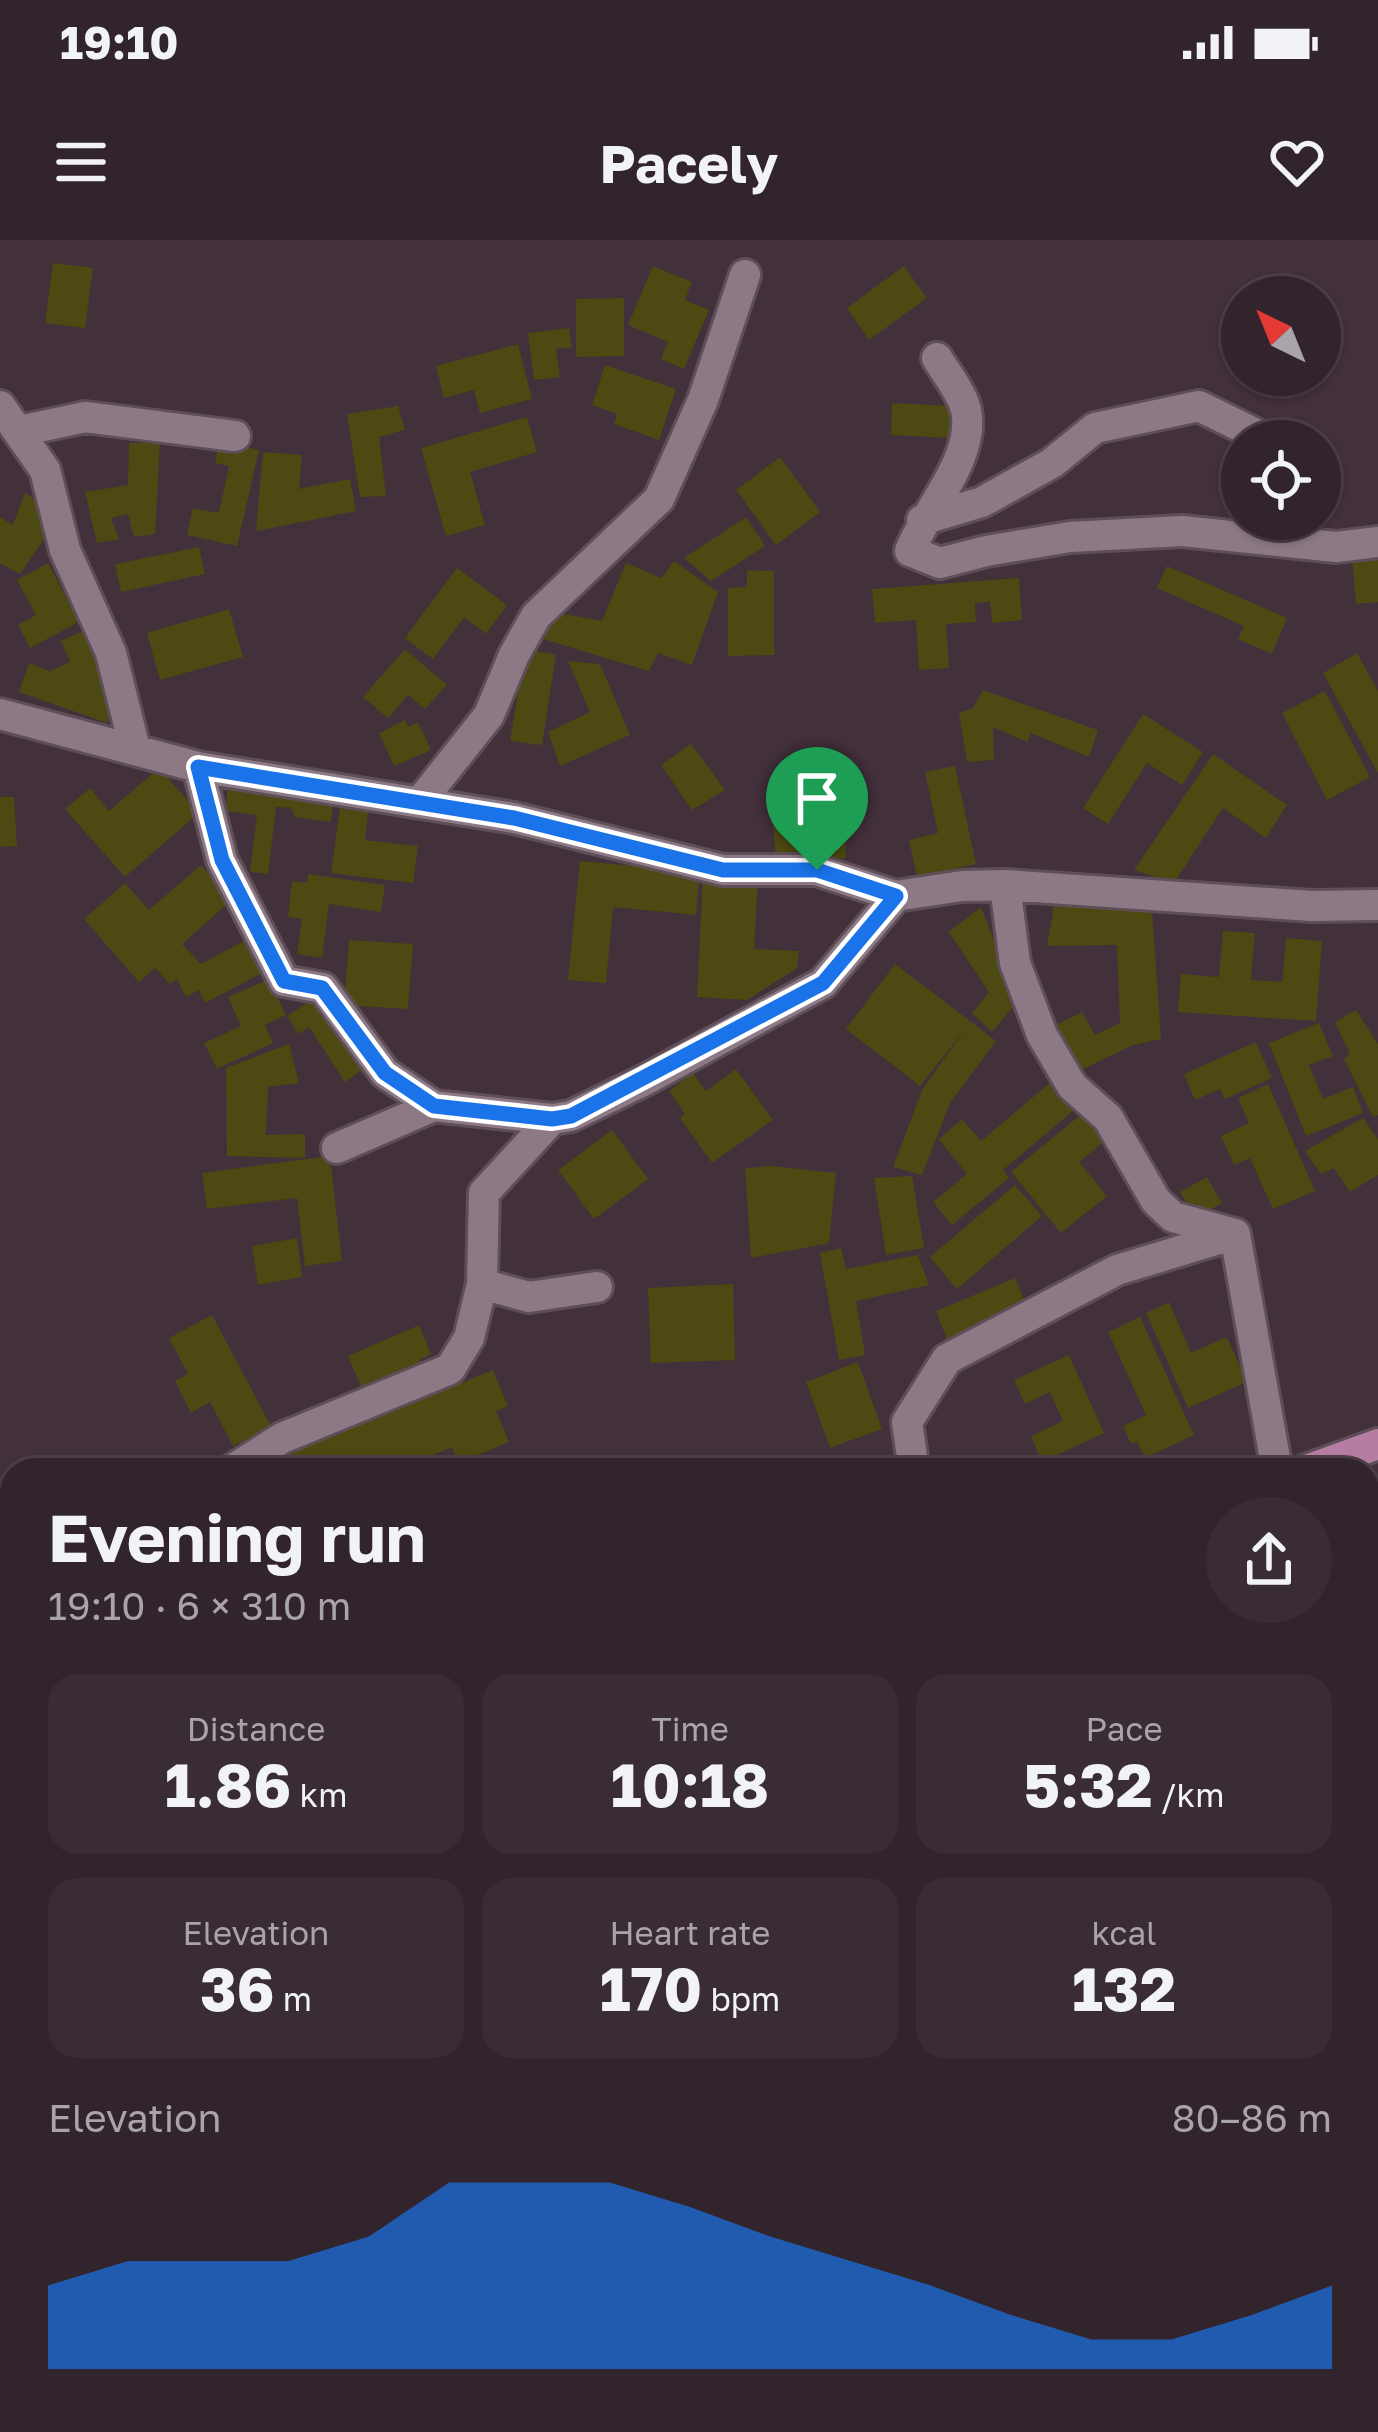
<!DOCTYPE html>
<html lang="en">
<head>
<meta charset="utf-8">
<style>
  :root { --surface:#32242c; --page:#3a2c34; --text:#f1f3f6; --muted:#a8a4a9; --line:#4d4148; --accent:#1a73e8 }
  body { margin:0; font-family:"Golos Text",sans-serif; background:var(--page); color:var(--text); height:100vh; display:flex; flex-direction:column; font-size:45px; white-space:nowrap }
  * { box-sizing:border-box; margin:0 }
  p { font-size:39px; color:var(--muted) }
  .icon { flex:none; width:66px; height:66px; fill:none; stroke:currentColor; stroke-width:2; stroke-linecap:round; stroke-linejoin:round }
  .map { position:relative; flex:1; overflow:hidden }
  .drawer { position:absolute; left:0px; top:1218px; width:1380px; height:975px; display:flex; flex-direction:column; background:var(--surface); border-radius:36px 36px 0 0; box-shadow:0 3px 9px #0004,0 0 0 3px var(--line) }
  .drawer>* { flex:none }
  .needle { width:78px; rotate:317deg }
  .buttons { position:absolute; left:1221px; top:36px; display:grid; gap:24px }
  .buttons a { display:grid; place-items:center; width:120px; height:120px; border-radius:50%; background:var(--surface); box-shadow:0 3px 9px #0004,0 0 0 3px var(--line); font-size:60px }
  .pin { position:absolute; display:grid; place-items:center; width:102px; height:102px; color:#fff; margin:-123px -51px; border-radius:50% 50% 50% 0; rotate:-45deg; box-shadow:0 0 12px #0007 }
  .pin .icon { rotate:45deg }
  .round { display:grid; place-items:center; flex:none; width:126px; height:126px; border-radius:63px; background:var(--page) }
  .headline { display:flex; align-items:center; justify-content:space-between; height:204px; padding:0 48px }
  h1 { font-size:66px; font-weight:700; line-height:90px }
  .figures { display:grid; grid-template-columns:repeat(3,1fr); gap:18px; height:204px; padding:12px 48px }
  .figures div { display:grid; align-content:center; border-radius:30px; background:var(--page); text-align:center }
  .figures b { font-size:60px; font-weight:700 }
  .figures small { font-size:33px; font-weight:400 }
  .figures p { font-size:33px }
  .chart { height:336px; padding:24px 48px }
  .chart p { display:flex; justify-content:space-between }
  .chart svg { width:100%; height:216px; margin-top:12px; fill:var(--accent); opacity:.7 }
  .status { display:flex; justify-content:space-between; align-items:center; height:84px; padding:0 60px; background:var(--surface); direction:ltr }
  .status svg { height:33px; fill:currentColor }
  header { display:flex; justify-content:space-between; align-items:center; height:156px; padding:0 48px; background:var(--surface); font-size:54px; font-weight:700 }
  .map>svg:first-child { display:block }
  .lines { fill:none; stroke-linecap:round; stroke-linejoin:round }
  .stream { stroke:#3d1531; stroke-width:10 }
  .building { fill:#4c4912 }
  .minor-casing { stroke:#5d4e57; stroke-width:36 }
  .major-casing { stroke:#5d4e57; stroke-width:36 }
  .minor { stroke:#8d7985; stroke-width:30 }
  .major { stroke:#b67da2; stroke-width:30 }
  .route-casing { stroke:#fff; stroke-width:24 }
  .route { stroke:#1a73e8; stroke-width:15 }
</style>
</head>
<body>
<div class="status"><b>19:10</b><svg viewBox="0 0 49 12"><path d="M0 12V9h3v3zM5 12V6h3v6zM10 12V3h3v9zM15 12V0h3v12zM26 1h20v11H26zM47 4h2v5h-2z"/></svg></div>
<header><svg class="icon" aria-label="menu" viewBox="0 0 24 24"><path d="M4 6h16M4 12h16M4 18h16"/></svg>Pacely<svg class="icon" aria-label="heart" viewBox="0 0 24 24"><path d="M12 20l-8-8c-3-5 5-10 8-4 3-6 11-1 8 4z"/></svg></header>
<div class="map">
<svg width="1378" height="2192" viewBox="0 0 1378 2192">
  <rect width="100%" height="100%" fill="#42303b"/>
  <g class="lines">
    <path class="stream" d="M 0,1956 L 12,1954
      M 520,2181 L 526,2192"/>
  </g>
  <path class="building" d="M 53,23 L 93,28 L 85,88 L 45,83 Z
    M 653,26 L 692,42 L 685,60 L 709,70 L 684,129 L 661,119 L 668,102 L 628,85 Z
    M 904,26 L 927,58 L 869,100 L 847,68 Z
    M 624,58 L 624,116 L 576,117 L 576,59 Z
    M 569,88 L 572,107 L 556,109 L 560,137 L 534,140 L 528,93 Z
    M 518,104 L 532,159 L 480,173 L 474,150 L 444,158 L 436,126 Z
    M 605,125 L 676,149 L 659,200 L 614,184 L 617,174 L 592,165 Z
    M 892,163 L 955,166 L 952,198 L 891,195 Z
    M 398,166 L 405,190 L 379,197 L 386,256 L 360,257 L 347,174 Z
    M 527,177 L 537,212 L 470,232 L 485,285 L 446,296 L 421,208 Z
    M 220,201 L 259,210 L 237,306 L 187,295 L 193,268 L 219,273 L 229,226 L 215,223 Z
    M 129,203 L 160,203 L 155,294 L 134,297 L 128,274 L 111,278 L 119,299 L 97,303 L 85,252 L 128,245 Z
    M 263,212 L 302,215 L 299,249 L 350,239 L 356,271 L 256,291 Z
    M 780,217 L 820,272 L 776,305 L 736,250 Z
    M 25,253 L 50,269 L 43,300 L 20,334 L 0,323 L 0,277 L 13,285 Z
    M 746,277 L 765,306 L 711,341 L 684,318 Z
    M 199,307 L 205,334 L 121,352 L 115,324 Z
    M 1378,314 L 1378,362 L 1356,364 L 1352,317 Z
    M 674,321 L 718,352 L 692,425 L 658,413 L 649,431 L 543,399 L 553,372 L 602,381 L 626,323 L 662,338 Z
    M 48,323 L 79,382 L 30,408 L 18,385 L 36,375 L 17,340 Z
    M 1167,326 L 1287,378 L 1272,414 L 1238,399 L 1244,386 L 1157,348 Z
    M 457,328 L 507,365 L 486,394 L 464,377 L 433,419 L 405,398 Z
    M 747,330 L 774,331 L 774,415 L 728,416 L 728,348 L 747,347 Z
    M 1019,338 L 1022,380 L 992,383 L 990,362 L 975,363 L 976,382 L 946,384 L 949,428 L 919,430 L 916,380 L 875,383 L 872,349 Z
    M 229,369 L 243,417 L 160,440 L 147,393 Z
    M 87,389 L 116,456 L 107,483 L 19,452 L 29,423 L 50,431 L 70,422 L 61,401 Z
    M 405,409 L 447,445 L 425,469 L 408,455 L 388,478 L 363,457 Z
    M 525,409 L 556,415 L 542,505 L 510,501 Z
    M 1357,413 L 1378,451 L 1378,533 L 1323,433 Z
    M 568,421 L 600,424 L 630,495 L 560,526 L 548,492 L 590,472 Z
    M 983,450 L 1098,490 L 1089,517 L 1031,493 L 1027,502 L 993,487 L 994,520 L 967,522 L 959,473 L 973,468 Z
    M 1325,451 L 1370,537 L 1327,560 L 1282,473 Z
    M 1143,474 L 1203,512 L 1182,545 L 1147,523 L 1108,584 L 1083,568 Z
    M 405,480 L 408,487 L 418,482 L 431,510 L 394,526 L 379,493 Z
    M 691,504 L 725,550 L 692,570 L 661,525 Z
    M 1213,514 L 1287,565 L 1266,598 L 1223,568 L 1174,643 L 1134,630 Z
    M 955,526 L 976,624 L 917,637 L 909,600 L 938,593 L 925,532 Z
    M 159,528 L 199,573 L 125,637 L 65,569 L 90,548 L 109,571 Z
    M 804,539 L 810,618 L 776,620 L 770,543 Z
    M 228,544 L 334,557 L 331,582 L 295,577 L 291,568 L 276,567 L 268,634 L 250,632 L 257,575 L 225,571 Z
    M 843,545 L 846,618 L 817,620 L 813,547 Z
    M 0,557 L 14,557 L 17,606 L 0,607 Z
    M 341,560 L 369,564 L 365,600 L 418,606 L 413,643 L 331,633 Z
    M 580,621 L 700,632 L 696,675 L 613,667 L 606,743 L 568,740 Z
    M 201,625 L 232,660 L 182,704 L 201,724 L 253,696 L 270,729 L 205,763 L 199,750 L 186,757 L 177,739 L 170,744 L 155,728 L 139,742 L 84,679 L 125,643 L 149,670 Z
    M 308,634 L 385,645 L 381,672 L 329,664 L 322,718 L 297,714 L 302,679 L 288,677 L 292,641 L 307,643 Z
    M 703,634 L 758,637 L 754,709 L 799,711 L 797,728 L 747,760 L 697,757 Z
    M 1054,666 L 1152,669 L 1161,799 L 1133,805 L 1077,832 L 1054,786 L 1082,772 L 1095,795 L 1120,783 L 1117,705 L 1047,706 Z
    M 981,667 L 1018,761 L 992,792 L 972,773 L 989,752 L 949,692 Z
    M 1223,691 L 1255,693 L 1251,740 L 1282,742 L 1286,698 L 1322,701 L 1316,781 L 1178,772 L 1181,734 L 1219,737 Z
    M 349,700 L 413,704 L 408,769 L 344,765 Z
    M 895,724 L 996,801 L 950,863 L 922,935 L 893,927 L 923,848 L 967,787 L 920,846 L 846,789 Z
    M 269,739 L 286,775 L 265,785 L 273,803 L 217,829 L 204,803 L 241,786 L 228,757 Z
    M 322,753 L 370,825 L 345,842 L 309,787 L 298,794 L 287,776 Z
    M 1356,770 L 1378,804 L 1378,875 L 1373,877 L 1344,819 L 1350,814 L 1335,782 Z
    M 1319,783 L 1333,816 L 1309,825 L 1323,859 L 1353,847 L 1363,873 L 1306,896 L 1269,803 Z
    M 1256,802 L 1272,838 L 1225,859 L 1220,849 L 1195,860 L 1184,834 Z
    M 289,804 L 299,843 L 268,847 L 266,895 L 305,894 L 305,918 L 227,916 L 226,828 Z
    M 736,829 L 773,880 L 712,923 L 680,878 L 685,874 L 669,851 L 693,833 L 706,851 Z
    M 1056,838 L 1079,866 L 1003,930 L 1009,938 L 952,985 L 933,962 L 967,934 L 939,899 L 962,879 L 981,901 Z
    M 1268,844 L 1315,951 L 1273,969 L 1250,918 L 1234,925 L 1221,896 L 1249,883 L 1238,858 Z
    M 1090,867 L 1112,895 L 1079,922 L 1107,956 L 1061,993 L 1011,932 Z
    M 1363,878 L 1378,899 L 1378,935 L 1350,952 L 1334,928 L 1321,934 L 1305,911 Z
    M 612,890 L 648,939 L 594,979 L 558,930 Z
    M 330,916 L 342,1021 L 305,1026 L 297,958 L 207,969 L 202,933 Z
    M 773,926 L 836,933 L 829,1003 L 751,1018 L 745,928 Z
    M 912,936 L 924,1008 L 886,1015 L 874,938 Z
    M 1207,937 L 1222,963 L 1195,978 L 1180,952 Z
    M 1015,945 L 1042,976 L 957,1049 L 930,1017 Z
    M 297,998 L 302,1037 L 258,1045 L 252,1006 Z
    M 841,1008 L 846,1029 L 918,1015 L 929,1045 L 856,1061 L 865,1115 L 839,1120 L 820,1013 Z
    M 1015,1038 L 1029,1071 L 949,1105 L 936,1071 Z
    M 733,1044 L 735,1120 L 651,1123 L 648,1048 Z
    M 1169,1062 L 1191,1113 L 1227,1097 L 1247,1142 L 1188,1168 L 1146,1073 Z
    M 212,1075 L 271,1186 L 233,1206 L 210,1162 L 191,1173 L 175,1141 L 188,1134 L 169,1098 Z
    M 1140,1077 L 1194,1195 L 1145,1218 L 1137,1201 L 1131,1204 L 1123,1186 L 1146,1175 L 1108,1092 Z
    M 419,1085 L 431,1114 L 419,1120 L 424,1131 L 365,1156 L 348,1116 Z
    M 1069,1115 L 1104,1193 L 1042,1222 L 1031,1196 L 1063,1181 L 1050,1152 L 1025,1164 L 1014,1140 Z
    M 858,1122 L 882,1189 L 830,1208 L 806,1142 Z
    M 493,1130 L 508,1166 L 496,1171 L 509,1202 L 458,1223 L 452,1207 L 396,1230 L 295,1230 L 288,1214 Z
    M 0,1257 L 12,1265 L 12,1312 L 0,1304 Z
    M 1378,1846 L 1378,1885 L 1368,1888 L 1368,1849 Z
    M 1378,1995 L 1378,2074 L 1368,2073 L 1368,2027 Z
    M 1368,2159 L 1378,2165 L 1378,2181 L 1371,2192 L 1318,2192 L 1325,2181 L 1368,2181 Z
    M 1101,2181 L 1179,2181 L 1188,2192 L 1087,2192 Z"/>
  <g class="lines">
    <g class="minor-casing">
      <path id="minor" d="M 937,118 C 946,133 962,153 966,170 C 976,217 927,268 910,311 L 940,323 L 986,311 L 1070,297 L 1182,291 L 1336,307 L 1378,302
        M 0,166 L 45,230 L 65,310 L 111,413 L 135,509
        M 20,191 L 85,177 L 235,196
        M 922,280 L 982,262 L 1052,223 L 1095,188 L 1199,166 L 1270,201
        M 0,474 L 198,527 L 514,578 L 723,630 L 816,630 L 896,656
        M 198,527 L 222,620 L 284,741 L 323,748 L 385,833 L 434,866 L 552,879
        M 420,562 L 489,475 L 514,415 L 536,376 L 659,259 L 703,160 L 745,35
        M 1005,645 L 1015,723 L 1042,795 L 1072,846 L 1108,878 L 1156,961 L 1173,977 L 1235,994
        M 337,908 L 434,866
        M 1235,994 L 1277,1230
        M 482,1044 L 529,1057 L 597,1047
        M 232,1230 L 282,1198 L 450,1129 L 469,1098 L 482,1044 L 484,953 L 552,879 L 571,876 L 645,840 L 823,743 L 896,656 L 962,646 L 1005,645 L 1312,666 L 1378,665
        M 914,1230 L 907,1182 L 947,1119 L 1117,1030 L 1235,994
        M 1368,1487 L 1378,1474
        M 0,1501 L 12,1510
        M 1368,1912 L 1378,1914
        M 1214,2181 L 1223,2192"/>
    </g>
    <g class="major-casing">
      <path id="major" d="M 1306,1230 L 1378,1204
        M 1368,1275 L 1378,1271
        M 0,1745 L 12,1738
        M 0,1807 L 12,1800"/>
    </g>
    <use href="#minor" class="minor"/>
    <use href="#major" class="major"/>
  </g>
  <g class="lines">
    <g class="route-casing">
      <path id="route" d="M 198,527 L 514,578 L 723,630 L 817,630 L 896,656 L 823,743 L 571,876 L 552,879 L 434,866 L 385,833 L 322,748 L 284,741 L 222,620 Z"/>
    </g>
    <use href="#route" class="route"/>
  </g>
</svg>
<div class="buttons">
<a><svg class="needle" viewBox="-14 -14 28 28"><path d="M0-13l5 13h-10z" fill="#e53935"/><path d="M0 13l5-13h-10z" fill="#a8a4a9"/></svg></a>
<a><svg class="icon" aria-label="locate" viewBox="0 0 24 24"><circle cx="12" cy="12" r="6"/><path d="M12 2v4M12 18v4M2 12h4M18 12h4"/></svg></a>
</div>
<div class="pin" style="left:817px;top:630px;background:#1e9e55"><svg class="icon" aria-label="arrive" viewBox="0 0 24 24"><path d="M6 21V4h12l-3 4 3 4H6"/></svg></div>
<section class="drawer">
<div class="headline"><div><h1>Evening run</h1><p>19:10 · 6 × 310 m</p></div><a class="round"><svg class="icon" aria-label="share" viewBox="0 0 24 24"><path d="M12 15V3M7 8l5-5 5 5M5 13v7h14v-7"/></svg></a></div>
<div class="figures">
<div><p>Distance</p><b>1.86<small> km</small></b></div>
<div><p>Time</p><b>10:18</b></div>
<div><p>Pace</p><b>5:32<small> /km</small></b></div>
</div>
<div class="figures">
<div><p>Elevation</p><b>36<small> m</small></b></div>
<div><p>Heart rate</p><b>170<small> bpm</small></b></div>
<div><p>kcal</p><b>132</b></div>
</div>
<div class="chart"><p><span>Elevation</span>80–86 m</p>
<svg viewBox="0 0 160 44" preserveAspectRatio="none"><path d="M0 44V27L10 22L20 22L30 22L40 17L50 6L60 6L70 6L80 11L90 17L100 22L110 27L120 33L130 38L140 38L150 33L160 27V44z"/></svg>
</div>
</section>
</div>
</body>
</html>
